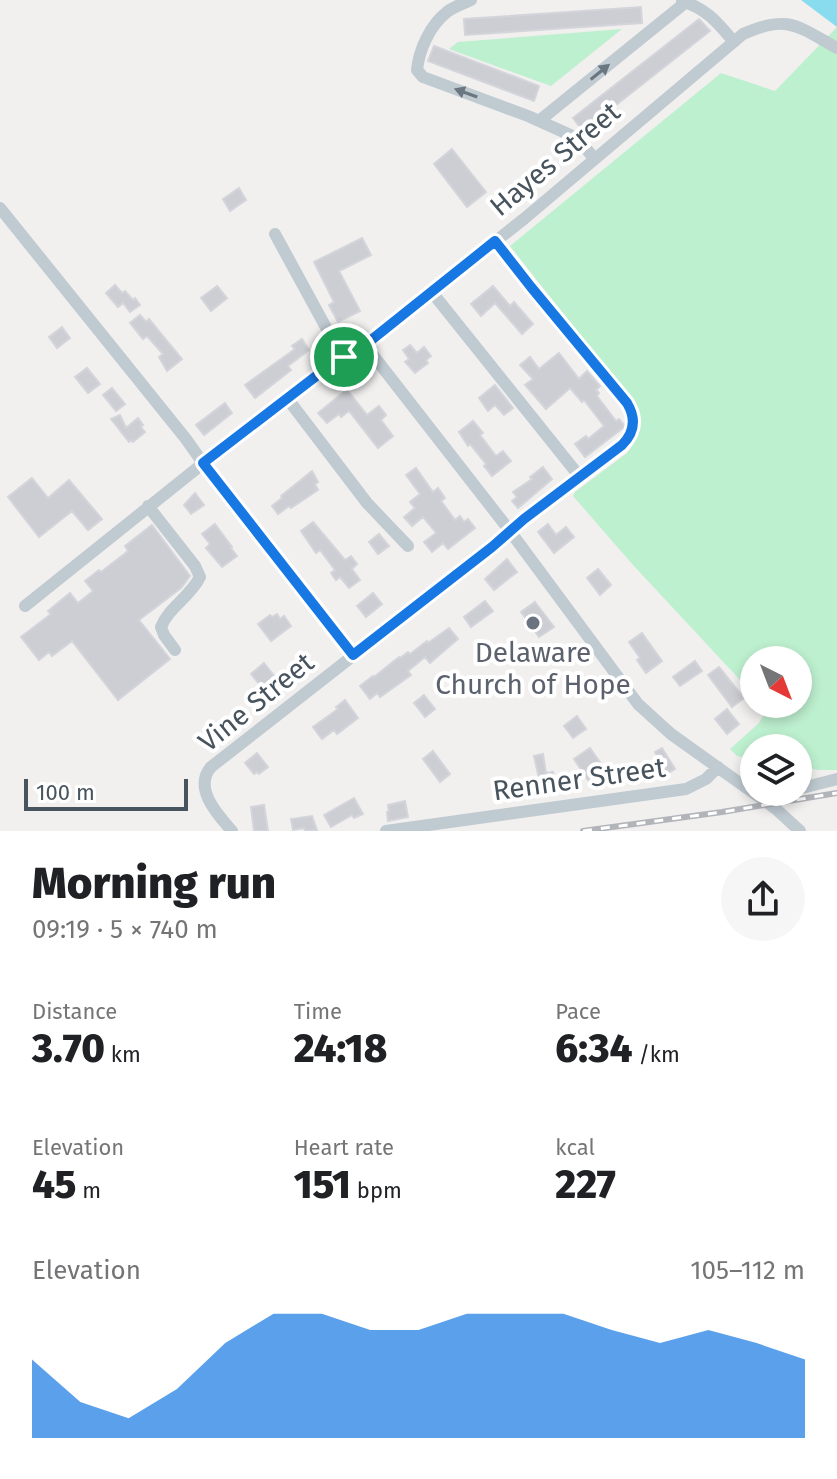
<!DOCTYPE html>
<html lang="en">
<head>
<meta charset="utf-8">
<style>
  :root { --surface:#fff; --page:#f6f6f6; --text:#202124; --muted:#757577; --accent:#1778e3 }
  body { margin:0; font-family:"Fira Sans",sans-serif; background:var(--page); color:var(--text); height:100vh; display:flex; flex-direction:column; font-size:30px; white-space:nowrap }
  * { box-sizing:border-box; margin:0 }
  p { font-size:26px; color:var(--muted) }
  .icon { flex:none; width:44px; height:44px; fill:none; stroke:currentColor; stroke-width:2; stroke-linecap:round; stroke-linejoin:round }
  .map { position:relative; height:831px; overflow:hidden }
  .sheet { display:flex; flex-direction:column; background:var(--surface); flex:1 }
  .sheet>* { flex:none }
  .needle { width:52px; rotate:138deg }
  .tools { position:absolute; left:740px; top:646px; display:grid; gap:16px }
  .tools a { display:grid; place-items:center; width:72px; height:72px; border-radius:50%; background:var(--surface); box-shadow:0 4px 12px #0003; font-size:40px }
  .scale { position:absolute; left:24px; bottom:20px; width:164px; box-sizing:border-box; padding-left:8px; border:4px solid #47535d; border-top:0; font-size:22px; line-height:28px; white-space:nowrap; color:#47535d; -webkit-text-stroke:6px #fff; paint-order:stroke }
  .pin { position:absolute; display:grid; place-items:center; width:68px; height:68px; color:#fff; margin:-34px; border:4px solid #fff; border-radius:50%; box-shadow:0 2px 8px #0007 }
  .round { display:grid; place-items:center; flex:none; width:84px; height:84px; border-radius:42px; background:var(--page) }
  .headline { display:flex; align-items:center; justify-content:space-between; height:136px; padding:0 32px }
  h1 { font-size:44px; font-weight:800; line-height:60px }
  .figures { display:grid; grid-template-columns:repeat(3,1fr); gap:12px; height:136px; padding:8px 32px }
  .figures div { display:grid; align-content:center }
  .figures b { font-size:40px; font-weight:800 }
  .figures small { font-size:22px; font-weight:400 }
  .figures p { font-size:22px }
  .chart { height:224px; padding:16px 32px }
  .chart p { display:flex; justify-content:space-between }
  .chart svg { width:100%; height:144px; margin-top:8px; fill:var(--accent); opacity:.7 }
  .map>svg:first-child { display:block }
  .green { fill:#bdf0cf }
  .water { fill:#89dced }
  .building { fill:#ccced4; stroke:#d3d5db; stroke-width:2 }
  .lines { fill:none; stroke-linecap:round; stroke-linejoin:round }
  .minor { stroke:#bfcad1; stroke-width:12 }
  .rail-casing { stroke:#b1b4b9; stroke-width:6 }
  .rail { stroke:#fff; stroke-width:3; stroke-dasharray:9; stroke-linecap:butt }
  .oneway { fill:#6b7780 }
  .route-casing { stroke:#fff; stroke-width:16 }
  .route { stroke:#1778e3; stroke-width:10 }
  .worship-dot { fill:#6b7280; stroke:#fff; stroke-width:3 }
  .labels { text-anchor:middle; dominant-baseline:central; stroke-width:8; stroke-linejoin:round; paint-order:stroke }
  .street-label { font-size:28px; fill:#47535d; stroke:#fff }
  .worship-label { font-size:28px; fill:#5b616d; stroke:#fff }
</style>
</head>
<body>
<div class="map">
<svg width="837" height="831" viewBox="0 0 837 831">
  <rect width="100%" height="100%" fill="#f2efef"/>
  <path class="green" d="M 837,27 L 837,770 L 818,770 L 798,766 L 798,748 L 754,748 L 754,759 L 737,756 L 730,749 L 759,723 L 765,713 L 761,704 L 798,704 L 798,660 L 754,660 L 754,695 L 633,565 L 573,496 L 575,492 L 627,453 C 638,440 641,426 639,409 L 510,246 L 721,73 L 775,91 Z
    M 622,29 L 551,86 L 449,49 L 458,42 Z"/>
  <path class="water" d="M 801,0 L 837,0 L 837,27 Z"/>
  <path class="building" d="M 641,7 L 642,23 L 465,35 L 464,19 Z
    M 699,19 L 710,31 L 583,131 L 573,118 Z
    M 434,46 L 539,86 L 534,101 L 428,61 Z
    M 452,149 L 486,192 L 467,207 L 434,164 Z
    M 239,188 L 246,200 L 230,211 L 223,199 Z
    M 362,238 L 371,255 L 339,271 L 360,311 L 338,322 L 329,305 L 334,302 L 314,262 Z
    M 115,285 L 122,293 L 125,291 L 133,300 L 135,298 L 140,305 L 130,312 L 123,303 L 118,307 L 106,293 Z
    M 217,286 L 227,298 L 211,311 L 201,298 Z
    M 493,286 L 510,306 L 514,302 L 533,324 L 522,334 L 495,303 L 481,316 L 471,304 Z
    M 140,315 L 146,322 L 149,319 L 182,359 L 167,371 L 159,357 L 163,354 L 147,336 L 143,339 L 130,323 Z
    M 62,327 L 70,338 L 57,348 L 49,337 Z
    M 302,339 L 309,350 L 288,366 L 291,370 L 255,398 L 245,385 L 295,349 L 292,346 Z
    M 410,345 L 417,353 L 424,347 L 431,356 L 426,360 L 428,363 L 415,373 L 405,362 L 409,359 L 403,350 Z
    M 559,353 L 579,379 L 587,371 L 600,386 L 596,390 L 599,393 L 597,396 L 616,421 L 619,419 L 624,425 L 623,428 L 585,457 L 575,444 L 586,436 L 588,439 L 604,426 L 584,400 L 582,402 L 570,388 L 546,409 L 525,385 L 533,379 L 520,365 L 530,357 L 539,369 Z
    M 87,368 L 100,384 L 88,393 L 75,377 Z
    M 495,385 L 513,408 L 504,415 L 495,405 L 488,411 L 479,398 Z
    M 112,388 L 125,404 L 116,411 L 103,395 Z
    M 345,391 L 348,391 L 367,415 L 379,406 L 386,415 L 381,420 L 393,436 L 378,448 L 349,411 L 341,417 L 339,414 L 327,423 L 318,413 Z
    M 225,403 L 232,413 L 204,435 L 196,425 Z
    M 120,415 L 126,428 L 138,418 L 143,425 L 141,427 L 145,432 L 133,442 L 132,440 L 129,442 L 111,419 Z
    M 473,421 L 483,433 L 480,435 L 496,456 L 503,451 L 511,461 L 492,476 L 484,466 L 486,464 L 470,444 L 468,446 L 459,432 Z
    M 543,467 L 552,479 L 518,508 L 512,501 L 517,497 L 513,492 L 532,479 L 530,477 Z
    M 416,468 L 433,492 L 438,488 L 445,498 L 441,501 L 455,520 L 460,516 L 464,522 L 468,519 L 475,528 L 448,549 L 443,543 L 432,552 L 424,542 L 436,533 L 434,530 L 423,517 L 412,526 L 404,517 L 415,508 L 410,502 L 420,494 L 406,475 Z
    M 312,471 L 318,482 L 315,484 L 318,490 L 291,508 L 289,506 L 278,514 L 272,506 L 282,498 L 281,496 Z
    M 32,478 L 48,498 L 69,480 L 102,519 L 88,530 L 72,511 L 39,537 L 8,497 Z
    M 195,493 L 204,505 L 191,514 L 184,505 Z
    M 313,522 L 345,560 L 351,556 L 357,564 L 352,569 L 360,580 L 349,588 L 340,577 L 336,580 L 331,573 L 335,570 L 320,550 L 316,553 L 301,531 Z
    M 215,524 L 232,547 L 231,548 L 237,556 L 222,567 L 206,548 L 210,544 L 202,534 Z
    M 548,524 L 556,535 L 566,527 L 574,537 L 554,553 L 538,532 Z
    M 152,525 L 190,576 L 181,588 L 139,620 L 170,659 L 118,700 L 72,641 L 52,656 L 49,652 L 39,660 L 21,637 L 51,614 L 48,611 L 70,593 L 78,603 L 93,591 L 85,581 L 99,570 L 101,572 L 128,551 L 125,546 Z
    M 379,534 L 389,546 L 378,554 L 369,542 Z
    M 507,559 L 517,572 L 494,590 L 485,579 Z
    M 598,569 L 611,585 L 600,595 L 587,578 Z
    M 373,593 L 382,604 L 366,617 L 357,606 Z
    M 485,601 L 493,611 L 471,627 L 464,617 Z
    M 535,602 L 554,627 L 539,637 L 521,612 Z
    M 277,614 L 280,619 L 284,616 L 291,626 L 271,641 L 258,624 L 270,615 L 272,617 Z
    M 449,628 L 458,639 L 430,663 L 425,657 L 408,671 L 411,675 L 380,697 L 377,693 L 370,699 L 360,686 L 373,676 L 374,677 L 399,657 L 400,658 L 408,652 L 410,654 L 427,641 L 428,643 Z
    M 642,633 L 662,661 L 646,673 L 637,660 L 640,658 L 629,642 Z
    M 695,661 L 702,671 L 680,686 L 673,677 Z
    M 264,663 L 283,687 L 282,688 L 284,691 L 275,698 L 271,693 L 268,695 L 251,674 Z
    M 719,667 L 744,698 L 732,707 L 708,675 Z
    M 424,695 L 435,709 L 425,717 L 414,703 Z
    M 345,700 L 358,718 L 337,734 L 334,730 L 322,739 L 313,727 L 338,709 L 336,707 Z
    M 727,709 L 739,724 L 727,734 L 715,719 Z
    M 577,716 L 586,729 L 573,738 L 564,726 Z
    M 590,748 L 604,768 L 588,780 L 574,759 Z
    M 662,748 L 675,769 L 663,776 L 658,767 L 662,764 L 655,752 Z
    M 433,751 L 450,774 L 440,782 L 423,759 Z
    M 257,753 L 268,767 L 259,774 L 257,772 L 254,774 L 245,763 Z
    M 543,754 L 546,773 L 553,772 L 556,788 L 542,791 L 534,756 Z
    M 354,798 L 363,814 L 354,818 L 352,815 L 331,827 L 324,815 Z
    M 405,801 L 408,817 L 388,821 L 387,812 L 389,812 L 388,805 Z
    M 264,805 L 268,831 L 254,831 L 251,807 Z
    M 312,816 L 317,830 L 305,831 L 304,828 L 293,830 L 291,819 Z"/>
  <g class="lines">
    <path class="minor" d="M 471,0 C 463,4 454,6 447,12 C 430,25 419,50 417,70 L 423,77 L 528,116 L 577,138 L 594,158
      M 682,1 C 707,9 717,22 734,42
      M 539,121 L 686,2
      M 0,208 L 186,439 L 217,483 L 353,655
      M 275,234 L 335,344 L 344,357
      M 431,291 L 580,477
      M 365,345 L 510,531 L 638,704 L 671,734 L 776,809 L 800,831
      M 287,398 L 367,503 L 408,546
      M 148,506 L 195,566 L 200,577 C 190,597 169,607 161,627 L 164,635 L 175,650
      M 25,606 L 231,441 L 328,367 L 365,345 L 525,218 L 743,34 C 788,14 797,26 837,48
      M 798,789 L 837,779
      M 762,798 L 787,792
      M 232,831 C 217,814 193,788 211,767 L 492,547 L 524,519 L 622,445 C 635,432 636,419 627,403 L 531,287 L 495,241
      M 386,831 L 686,789 L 706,779 L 718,767"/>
    <g class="rail-casing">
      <path id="rail" d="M 583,831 L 722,812 L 837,793"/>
    </g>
    <use href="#rail" class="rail"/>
  </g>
  <defs><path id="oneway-solid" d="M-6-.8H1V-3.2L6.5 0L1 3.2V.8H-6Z" transform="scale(2)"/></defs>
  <g class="oneway">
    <use href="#oneway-solid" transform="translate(600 72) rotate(-39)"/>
    <use href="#oneway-solid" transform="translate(466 93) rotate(-160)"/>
  </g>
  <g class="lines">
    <g class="route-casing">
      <path id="route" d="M 495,241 L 531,287 L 627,403 C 636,418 635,432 622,445 L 524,519 L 492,547 L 353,655 L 203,463 L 328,367 L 365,345 Z"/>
    </g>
    <use href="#route" class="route"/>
  </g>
  <circle class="worship-dot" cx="533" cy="623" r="8"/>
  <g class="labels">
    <g class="street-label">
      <text transform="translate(555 159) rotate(-40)">Hayes Street</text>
      <text transform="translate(256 702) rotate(-39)">Vine Street</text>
      <text transform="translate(579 779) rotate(-8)">Renner Street</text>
    </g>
    <g class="worship-label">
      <text x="533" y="652">Delaware<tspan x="533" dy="32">Church of Hope</tspan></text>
    </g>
  </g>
</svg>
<div class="tools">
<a><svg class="needle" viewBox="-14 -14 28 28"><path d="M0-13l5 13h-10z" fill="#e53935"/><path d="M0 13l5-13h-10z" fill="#757577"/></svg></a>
<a><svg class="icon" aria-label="layers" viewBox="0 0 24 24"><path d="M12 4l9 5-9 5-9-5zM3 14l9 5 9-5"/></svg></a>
</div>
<div class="scale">100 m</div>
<div class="pin" style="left:344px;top:357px;background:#1e9e55"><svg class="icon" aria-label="arrive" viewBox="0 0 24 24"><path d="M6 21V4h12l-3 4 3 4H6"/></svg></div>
</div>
<section class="sheet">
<div class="headline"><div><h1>Morning run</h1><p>09:19 · 5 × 740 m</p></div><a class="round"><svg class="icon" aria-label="share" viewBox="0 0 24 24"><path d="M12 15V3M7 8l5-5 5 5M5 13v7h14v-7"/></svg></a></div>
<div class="figures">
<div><p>Distance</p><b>3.70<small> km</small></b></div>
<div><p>Time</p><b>24:18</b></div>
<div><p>Pace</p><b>6:34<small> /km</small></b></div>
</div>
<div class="figures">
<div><p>Elevation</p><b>45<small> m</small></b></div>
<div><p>Heart rate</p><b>151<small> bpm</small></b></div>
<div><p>kcal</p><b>227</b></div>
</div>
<div class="chart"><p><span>Elevation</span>105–112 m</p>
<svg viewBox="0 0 160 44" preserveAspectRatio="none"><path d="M0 44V20L10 33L20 38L30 29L40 15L50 6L60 6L70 11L80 11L90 6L100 6L110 6L120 11L130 15L140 11L150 15L160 20V44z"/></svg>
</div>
</section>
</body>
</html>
